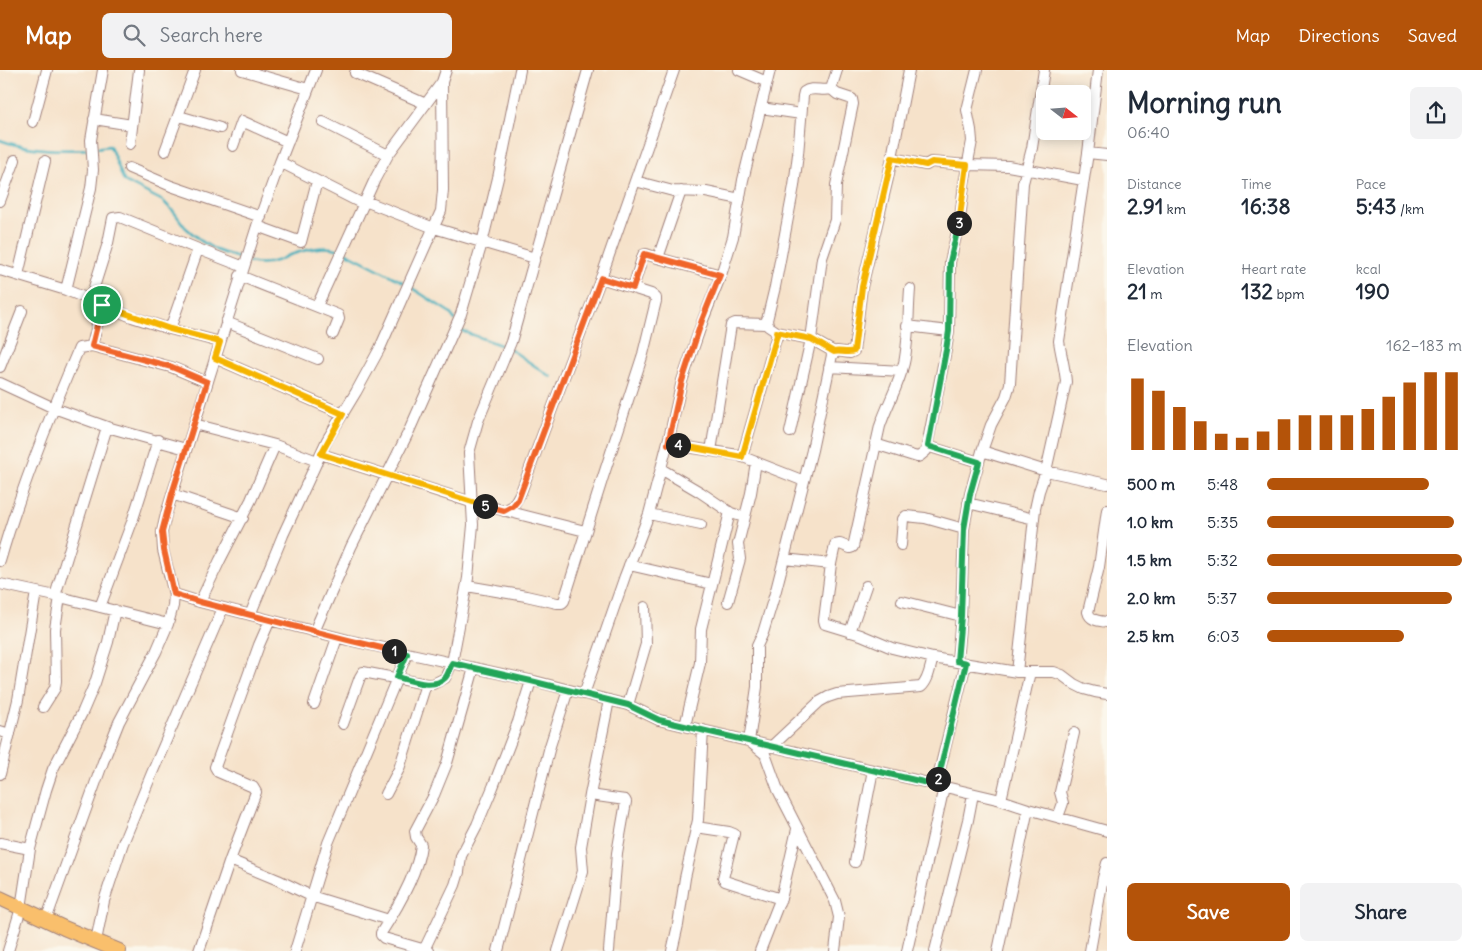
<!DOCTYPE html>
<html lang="en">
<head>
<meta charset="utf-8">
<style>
  :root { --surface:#fff; --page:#f2f2f3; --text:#1f2937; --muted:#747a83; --accent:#b45309 }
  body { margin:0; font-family:Delius,sans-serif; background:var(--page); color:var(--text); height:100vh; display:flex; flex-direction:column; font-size:19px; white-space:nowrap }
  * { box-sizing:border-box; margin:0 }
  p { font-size:16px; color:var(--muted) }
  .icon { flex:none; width:28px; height:28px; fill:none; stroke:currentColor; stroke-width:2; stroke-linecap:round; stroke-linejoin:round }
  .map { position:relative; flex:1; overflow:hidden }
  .panel { display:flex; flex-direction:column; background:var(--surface); width:375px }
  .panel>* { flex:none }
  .needle { width:32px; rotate:107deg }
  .tools { position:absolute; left:1036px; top:15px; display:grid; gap:10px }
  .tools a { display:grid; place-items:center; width:55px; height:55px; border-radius:8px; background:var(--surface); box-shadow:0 2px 12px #0003; font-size:25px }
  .pin { position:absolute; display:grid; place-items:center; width:42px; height:42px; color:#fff; margin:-21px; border:2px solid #fff; border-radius:50%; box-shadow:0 1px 5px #0007 }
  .km { position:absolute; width:25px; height:25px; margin:-12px; border-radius:50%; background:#222; color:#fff; font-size:14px; line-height:25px; text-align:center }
  .round { display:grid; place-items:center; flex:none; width:52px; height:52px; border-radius:8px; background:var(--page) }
  .summary { display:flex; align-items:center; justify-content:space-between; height:85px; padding:0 20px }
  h1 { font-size:28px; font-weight:700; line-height:38px }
  .figures { display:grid; grid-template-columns:repeat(3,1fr); gap:8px; height:85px; padding:5px 20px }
  .figures div { display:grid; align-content:center }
  .figures b { font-size:21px; font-weight:700 }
  .figures small { font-size:14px; font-weight:400 }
  .figures p { font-size:14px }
  .chart { height:140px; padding:10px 20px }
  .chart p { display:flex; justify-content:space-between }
  .chart svg { width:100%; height:90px; margin-top:5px; stroke:var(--accent); stroke-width:6 }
  .button { display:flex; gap:10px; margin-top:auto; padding:10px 20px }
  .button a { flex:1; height:58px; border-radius:8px; background:var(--accent); color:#fff; font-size:20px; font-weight:700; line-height:58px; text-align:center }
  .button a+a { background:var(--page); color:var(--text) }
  ul { padding:0 20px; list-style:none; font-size:16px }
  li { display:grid; grid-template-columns:80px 60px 1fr; align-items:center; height:38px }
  li i { height:12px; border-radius:6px; background:var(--accent) }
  header { display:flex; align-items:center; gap:30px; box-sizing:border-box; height:70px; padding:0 25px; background:var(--accent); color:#fff }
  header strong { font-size:24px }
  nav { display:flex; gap:28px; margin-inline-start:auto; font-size:18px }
  .search { width:350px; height:45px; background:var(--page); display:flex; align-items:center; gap:12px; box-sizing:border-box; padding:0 18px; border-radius:8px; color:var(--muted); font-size:19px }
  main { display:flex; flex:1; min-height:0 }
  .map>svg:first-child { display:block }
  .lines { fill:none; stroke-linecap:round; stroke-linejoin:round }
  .stream { stroke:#41afbd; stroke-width:2.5 }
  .minor-casing { stroke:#a0807a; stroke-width:12 }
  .major-casing { stroke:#a0807a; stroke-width:16 }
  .minor { stroke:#fff; stroke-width:10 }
  .major { stroke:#f9bf6c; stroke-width:14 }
  .split-1-casing { stroke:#fff; stroke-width:10 }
  .split-2-casing { stroke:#fff; stroke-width:10 }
  .split-3-casing { stroke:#fff; stroke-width:10 }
  .split-4-casing { stroke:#fff; stroke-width:10 }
  .split-5-casing { stroke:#fff; stroke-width:10 }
  .split-6-casing { stroke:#fff; stroke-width:10 }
  .split-1 { stroke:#f0652b; stroke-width:6 }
  .split-2 { stroke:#22a559; stroke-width:6 }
  .split-3 { stroke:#22a559; stroke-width:6 }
  .split-4 { stroke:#f5b400; stroke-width:6 }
  .split-5 { stroke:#f0652b; stroke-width:6 }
  .split-6 { stroke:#f5b400; stroke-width:6 }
</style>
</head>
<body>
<header>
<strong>Map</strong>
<div class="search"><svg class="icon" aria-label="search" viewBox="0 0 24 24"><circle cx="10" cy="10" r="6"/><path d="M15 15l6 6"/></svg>Search here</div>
<nav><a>Map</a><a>Directions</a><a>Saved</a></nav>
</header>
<main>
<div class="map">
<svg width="1107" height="881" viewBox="0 0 1107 881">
  <rect width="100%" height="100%" fill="#fbf7ec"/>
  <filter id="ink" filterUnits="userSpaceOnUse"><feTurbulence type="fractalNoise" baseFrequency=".02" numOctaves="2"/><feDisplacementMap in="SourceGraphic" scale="10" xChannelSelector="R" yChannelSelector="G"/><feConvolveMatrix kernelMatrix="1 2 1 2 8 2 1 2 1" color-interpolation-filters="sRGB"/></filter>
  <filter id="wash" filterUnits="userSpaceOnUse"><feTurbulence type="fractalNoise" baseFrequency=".0096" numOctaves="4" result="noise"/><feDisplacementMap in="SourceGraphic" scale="20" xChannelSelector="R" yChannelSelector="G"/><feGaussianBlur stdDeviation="1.12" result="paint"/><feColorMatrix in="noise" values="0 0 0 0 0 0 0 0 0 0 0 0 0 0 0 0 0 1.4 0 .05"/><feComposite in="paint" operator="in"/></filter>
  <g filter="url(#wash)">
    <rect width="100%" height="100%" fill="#f6e2ca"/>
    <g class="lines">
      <path class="stream" d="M 0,70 C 25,80 62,81 88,79
        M 94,78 L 110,76 L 124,111 L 163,131 L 174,142 L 185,157 L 201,171 L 216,180 L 244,190
        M 345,182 L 405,213
        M 249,192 C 257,194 268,194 276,191 C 281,190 285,186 290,185 C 306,180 325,174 340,180
        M 409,216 L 449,242 L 455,250
        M 458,257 L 462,261 L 506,277
        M 510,279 L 551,307"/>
    </g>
  </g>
  <g filter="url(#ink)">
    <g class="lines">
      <g class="minor-casing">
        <path id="minor" d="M 242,0 L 308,19
          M 739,0 L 767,12
          M 355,3 L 426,34
          M 761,38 L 801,44
          M 179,46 L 220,58
          M 94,49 L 132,55
          M 33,52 L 47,0
          M 323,52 L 388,85
          M 130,74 L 139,0
          M 233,76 L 242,51 L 288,72
          M 165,81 L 195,0
          M 1088,83 L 1107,85
          M 892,88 L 926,95 L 931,92 L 967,95 L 1008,96 L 1083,110
          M 280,92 L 363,134
          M 129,98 L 171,116 L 261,147
          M 635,111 L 673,121 L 706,122 L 740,129
          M 681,121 L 658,188 L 721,205
          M 0,131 L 15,90
          M 365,131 L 434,158 L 535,188
          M 257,156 L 301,172 L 317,111
          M 0,200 L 66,220 L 132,247 L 170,259 L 220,272
          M 18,205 L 45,91
          M 240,206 L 338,245 L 339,249 L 333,264
          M 633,218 L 643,185 L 646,184 L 658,188
          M 66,220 L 91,118 L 93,100 L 91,70 L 103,0
          M 90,230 L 108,173 L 113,148 L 120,147 L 198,179
          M 317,236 L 375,109 L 388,85 L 442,12
          M 226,252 L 318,289
          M 907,256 L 949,261
          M 170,259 L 198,179 L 244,197
          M 776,262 L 811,269 L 834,282
          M 92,276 L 171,297 L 207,312
          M 215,288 L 343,344
          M 0,297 L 22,241
          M 829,297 L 902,301
          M 0,313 L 54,338 L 107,357
          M 194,354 L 275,375 L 317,391
          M 790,362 L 811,269 L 822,188 L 835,150 L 836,115 L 853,34 L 852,29 L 837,24 L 831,19
          M 668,374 L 738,385 L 804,411
          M 875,374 L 917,387 L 920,386 L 926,381 L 927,376 L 946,280 L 949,261 L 950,192 L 960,149 L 964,114 L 972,71 L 971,60 L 967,40 L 977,0
          M 927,376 L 979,392
          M 711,381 L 731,255 L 735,253 L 766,254
          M 982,381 L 1046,401 L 1107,414
          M 321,384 L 471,432 L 585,461
          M 742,387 L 777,265 L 774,260 L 768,256 L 767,250 L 775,217 L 794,116 L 798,84 L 803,26 L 804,22 C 812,16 822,22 831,19 L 837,0
          M 661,399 L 700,422 L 731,443
          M 172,424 L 243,448
          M 968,433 L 1034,449
          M 1107,440 L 1099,497 L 1088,542 C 1090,551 1100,551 1107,552
          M 504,441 L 513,436 L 521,422 L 601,208 L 674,0
          M 649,444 L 701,455
          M 901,475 L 903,449 L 906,446 L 925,448 L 964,459
          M 784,489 L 831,494 L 835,475 L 840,474 L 850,478 L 853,477 L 880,356 C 887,335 899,315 904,293 C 909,270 908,243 910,219
          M 0,491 C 21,418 49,348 79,278 L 92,276 L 102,235
          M 831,494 L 824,550 L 825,554 L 861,565 L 892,578 L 933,588
          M 629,495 L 712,514
          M 0,514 L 60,527 L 168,554
          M 467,516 L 526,526 L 557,533 L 562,533 L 564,531 L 603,407 L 643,284 L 656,231 L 656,228 L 651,224 L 601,208
          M 174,524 L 200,532 L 348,570 L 534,611 L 628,635 L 659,650 L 1001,730 L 1028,739 L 1107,761
          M 55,526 L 107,357 L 186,379
          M 902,531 L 961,546
          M 200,532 L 220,490 L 251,430 L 275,375
          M 728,532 L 740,489 L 738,474 L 751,423 L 756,392
          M 100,537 L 132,452 L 158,370
          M 250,545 L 283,465 L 327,370 L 356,322 L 380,278 L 441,141 L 443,120 L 442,12 L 446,0
          M 314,562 L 351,477 L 409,361 L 461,244 L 482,173 L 498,108 L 520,0
          M 850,562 L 866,516
          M 957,591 L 961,546 L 964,459 L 970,424 L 982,381 L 991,355 L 1006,327 L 1010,314 L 1023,113 L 1032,78 L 1044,0
          M 1017,602 L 1035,439 L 1039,421 L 1046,401 L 1066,312 C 1065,298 1061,285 1059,271 L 1088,83 L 1098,0
          M 584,624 L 625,506 L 649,444 L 670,364 L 682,311 L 703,250 L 721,205 L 733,167 L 743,110 L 770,0
          M 314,634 L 337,568
          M 628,635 L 646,574 L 645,537
          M 43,637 L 55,618 L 56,611 L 55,559 L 60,527
          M 343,654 L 360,607 L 363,602 L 426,614 L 433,614 L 445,608 L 452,593 L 468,508 L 473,455 L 469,383 L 478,351 L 511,272 L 588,0
          M 685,656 L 700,593 L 701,559 L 729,446 L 731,443 L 744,447
          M 0,661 L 10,664
          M 771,677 L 819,632 L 828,627 L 837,624 L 921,617 C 929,610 930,597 933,588 L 1017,602 L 1054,602 L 1062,605 L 1074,614 L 1084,619 L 1095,622 L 1107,624
          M 0,704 L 18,630 L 36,522
          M 936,715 L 966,593
          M 386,724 L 399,699 L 426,614
          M 1001,730 L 1030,602
          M 1058,747 L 1063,733 L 1060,722 L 1074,663
          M 696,757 L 729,762 L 734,764 L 723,808 L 725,811 L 781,829
          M 0,773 L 30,779
          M 230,790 L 278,810 L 311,826 L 389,850
          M 855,792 L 873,700
          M 46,850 L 103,692 L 119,652 L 156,582 L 168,554 L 173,536 L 174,524 L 163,480 L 162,462 L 166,444 L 257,156 L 280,92 L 316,0
          M 96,871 L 104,831 L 123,773 L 152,703 L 223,538
          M 424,880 L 455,815 L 459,802 L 461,786 L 477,755 L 493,717 L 518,652 L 531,611
          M 8,881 L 21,838 L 30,779 L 46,720 L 53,699 L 83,641 L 95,613 L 108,572 L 115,540
          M 199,881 L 230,790 L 256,722 L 253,717 L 218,702 L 215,697 L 259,575 L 270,550
          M 295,881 L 328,773 L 407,584
          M 429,881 L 384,868 L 381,865 L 381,863 C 396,840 418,802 421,775 L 416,767 L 415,761 L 434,725 L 447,693 L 474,598
          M 498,881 L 550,676 L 568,620
          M 558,881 L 583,801 L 581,777 L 590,725
          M 609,881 L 617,783 L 626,732 L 625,730 L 590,725 L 609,630
          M 672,881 L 678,855 L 685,808 L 698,750 L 703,660
          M 760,881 L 782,825 L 797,759
          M 835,881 L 839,847 L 835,831 L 778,720 L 765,684 L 749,671 L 757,617 L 757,576 L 763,563 L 776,520 L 812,380 L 832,285 L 837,281 L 850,283 L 854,281 L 862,217 L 888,108 L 909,0
          M 907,881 L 944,717
          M 935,881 L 968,750 L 973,724
          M 998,881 L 1028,739
          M 1090,881 L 1103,808 L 1107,793"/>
      </g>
      <g class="major-casing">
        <path id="major" d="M 0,828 L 64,858 L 119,881"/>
      </g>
      <use href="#minor" class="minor"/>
      <use href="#major" class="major"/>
    </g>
  </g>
  <g class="lines" filter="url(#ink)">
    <g class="split-1-casing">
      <path id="split-1" d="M 102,235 L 92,276 L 172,297 L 207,312 L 172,424 L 162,462 L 164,480 L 174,524 L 200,532 L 348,570 L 394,581"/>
    </g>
    <g class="split-2-casing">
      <path id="split-2" d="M 394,581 L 407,584 L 397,607 C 410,610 433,620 445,608 C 448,605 450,598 452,593 L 531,611 L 628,635 L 659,650 L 936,715 L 938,709"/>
    </g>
    <g class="split-3-casing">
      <path id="split-3" d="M 938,709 L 966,593 L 957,591 L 961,546 L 964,459 L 970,424 L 979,392 L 928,376 L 946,280 L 949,261 L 950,192 L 959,153"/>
    </g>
    <g class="split-4-casing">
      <path id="split-4" d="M 678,375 L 742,387 L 777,265 L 776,262 L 811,269 L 834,282 C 840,280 847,284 854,281 L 862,217 L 892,88 L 926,95 L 932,92 L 967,95 L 959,153"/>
    </g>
    <g class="split-5-casing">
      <path id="split-5" d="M 485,436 L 504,441 L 513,436 L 518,430 L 601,208 L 633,218 L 644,184 L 720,205 L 702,250 L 682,311 L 668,374 L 678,375"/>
    </g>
    <g class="split-6-casing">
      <path id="split-6" d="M 102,235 L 170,259 L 220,272 L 215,288 L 343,344 L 321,384 L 485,436"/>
    </g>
    <use href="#split-1" class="split-1"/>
    <use href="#split-2" class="split-2"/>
    <use href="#split-3" class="split-3"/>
    <use href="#split-4" class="split-4"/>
    <use href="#split-5" class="split-5"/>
    <use href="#split-6" class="split-6"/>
  </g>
</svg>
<div class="tools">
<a><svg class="needle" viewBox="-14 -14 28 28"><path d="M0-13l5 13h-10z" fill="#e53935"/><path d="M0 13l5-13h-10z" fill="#747a83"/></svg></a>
</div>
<div class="pin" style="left:102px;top:235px;background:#1e9e55"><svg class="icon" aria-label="arrive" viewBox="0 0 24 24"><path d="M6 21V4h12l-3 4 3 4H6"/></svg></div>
<b class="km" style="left:394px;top:581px">1</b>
<b class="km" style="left:938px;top:709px">2</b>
<b class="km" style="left:959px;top:153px">3</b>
<b class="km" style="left:678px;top:375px">4</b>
<b class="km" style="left:485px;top:436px">5</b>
</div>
<section class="panel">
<div class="summary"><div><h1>Morning run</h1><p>06:40</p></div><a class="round"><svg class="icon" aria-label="share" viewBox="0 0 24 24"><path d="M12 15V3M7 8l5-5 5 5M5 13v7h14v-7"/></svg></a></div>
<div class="figures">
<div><p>Distance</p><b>2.91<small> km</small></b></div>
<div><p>Time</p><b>16:38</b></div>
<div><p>Pace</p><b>5:43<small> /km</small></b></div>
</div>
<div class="figures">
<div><p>Elevation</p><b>21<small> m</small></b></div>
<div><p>Heart rate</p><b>132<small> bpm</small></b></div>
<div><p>kcal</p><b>190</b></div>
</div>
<div class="chart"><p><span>Elevation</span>162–183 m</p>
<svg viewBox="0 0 160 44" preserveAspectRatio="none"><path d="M5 44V9M15 44V15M25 44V23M35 44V30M45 44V36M55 44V38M65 44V35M75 44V29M85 44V27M95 44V27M105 44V27M115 44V24M125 44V18M135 44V11M145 44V6M155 44V6"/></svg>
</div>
<ul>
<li><b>500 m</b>5:48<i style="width:83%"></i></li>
<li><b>1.0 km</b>5:35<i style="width:96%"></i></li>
<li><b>1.5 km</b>5:32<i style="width:100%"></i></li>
<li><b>2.0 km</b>5:37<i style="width:95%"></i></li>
<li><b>2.5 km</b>6:03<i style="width:70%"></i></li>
</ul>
<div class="button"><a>Save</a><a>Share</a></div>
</section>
</main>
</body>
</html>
